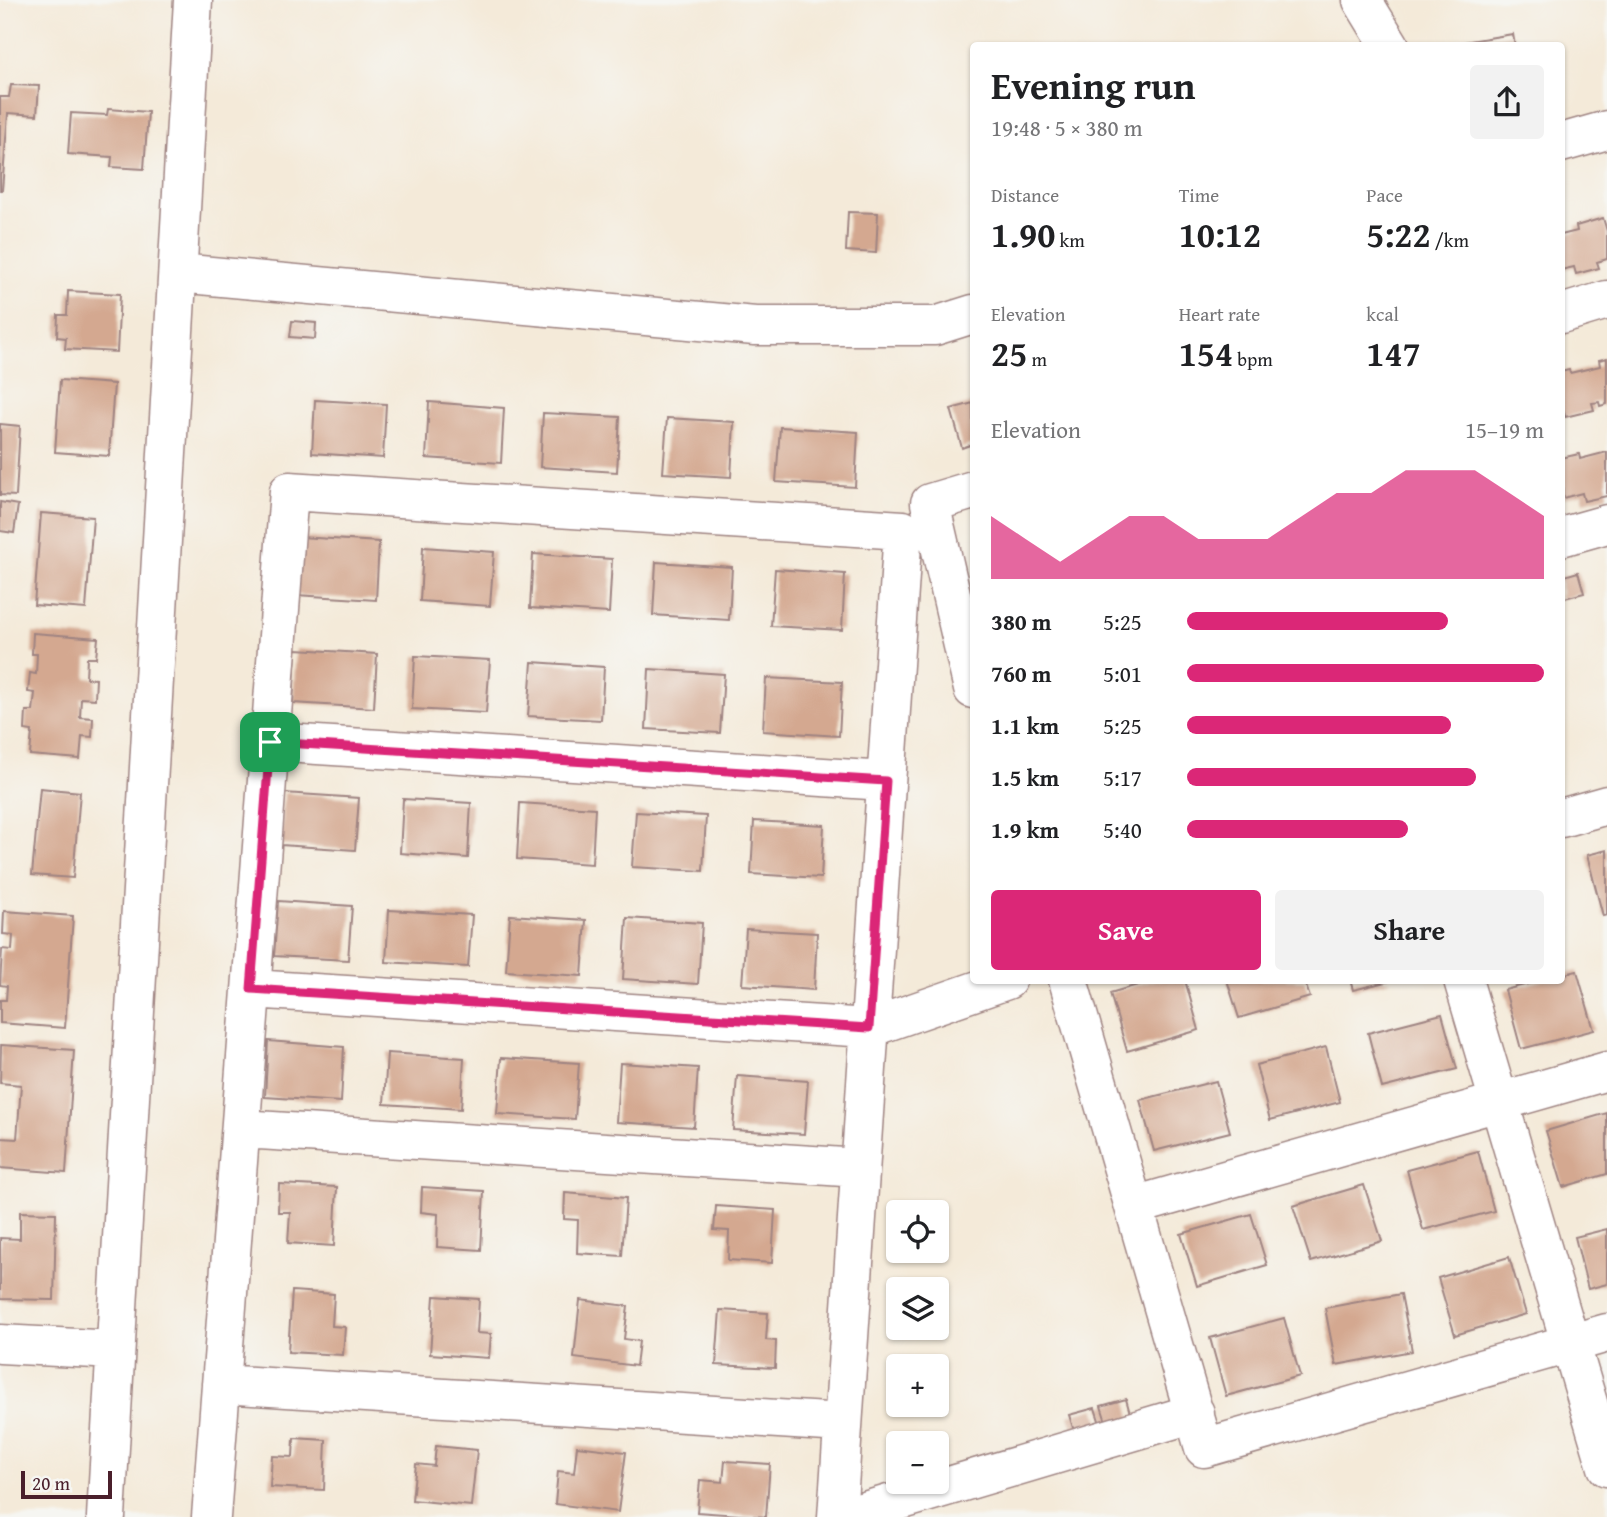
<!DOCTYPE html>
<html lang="en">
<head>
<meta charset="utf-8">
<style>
  :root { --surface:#fff; --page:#f2f2f2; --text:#202124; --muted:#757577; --accent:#db2777 }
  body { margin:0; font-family:"Gentium Book Plus",serif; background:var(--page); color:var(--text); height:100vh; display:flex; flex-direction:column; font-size:26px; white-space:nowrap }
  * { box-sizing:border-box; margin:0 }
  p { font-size:23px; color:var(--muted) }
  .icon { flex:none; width:38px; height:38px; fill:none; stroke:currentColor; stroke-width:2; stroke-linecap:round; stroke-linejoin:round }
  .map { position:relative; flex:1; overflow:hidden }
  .details { position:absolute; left:970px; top:42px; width:595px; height:942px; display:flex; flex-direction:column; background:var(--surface); border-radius:7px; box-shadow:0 2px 5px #0004 }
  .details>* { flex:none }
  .controls { position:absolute; left:886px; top:1200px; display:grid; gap:14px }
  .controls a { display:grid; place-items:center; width:63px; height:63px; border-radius:7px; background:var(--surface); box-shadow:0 2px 5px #0004; font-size:35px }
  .scale { position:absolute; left:21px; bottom:18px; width:91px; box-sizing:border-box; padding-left:7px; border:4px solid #4a1f2b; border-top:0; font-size:19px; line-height:24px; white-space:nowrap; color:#4a1f2b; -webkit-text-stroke:5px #f6f6f2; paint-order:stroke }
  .pin { position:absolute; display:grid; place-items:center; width:60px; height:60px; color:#fff; margin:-30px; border-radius:14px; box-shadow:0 4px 10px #0006 }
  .round { display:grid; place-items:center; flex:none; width:74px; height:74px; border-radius:7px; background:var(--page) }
  .summary { display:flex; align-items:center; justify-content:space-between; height:119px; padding:0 21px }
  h1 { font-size:38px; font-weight:700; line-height:52px }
  .figures { display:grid; grid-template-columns:repeat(3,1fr); gap:10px; height:119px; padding:7px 21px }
  .figures div { display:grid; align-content:center }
  .figures b { font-size:35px; font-weight:700 }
  .figures small { font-size:19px; font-weight:400 }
  .figures p { font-size:19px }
  .chart { height:196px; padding:14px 21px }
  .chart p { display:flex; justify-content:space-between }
  .chart svg { width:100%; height:126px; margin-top:7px; fill:var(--accent); opacity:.7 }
  .action { display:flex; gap:14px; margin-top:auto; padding:14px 21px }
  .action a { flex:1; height:80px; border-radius:7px; background:var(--accent); color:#fff; font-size:28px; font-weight:700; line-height:80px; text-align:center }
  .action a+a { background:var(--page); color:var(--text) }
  ul { padding:0 21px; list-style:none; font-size:23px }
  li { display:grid; grid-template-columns:112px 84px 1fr; align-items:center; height:52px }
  li i { height:18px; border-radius:9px; background:var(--accent) }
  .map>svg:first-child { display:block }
  .building { fill:#d4a890 }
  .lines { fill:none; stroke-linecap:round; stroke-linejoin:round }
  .minor-casing { stroke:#9f8482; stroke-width:41 }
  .minor { stroke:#fff; stroke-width:38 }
  .route-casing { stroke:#fff; stroke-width:14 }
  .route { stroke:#db2777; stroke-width:9 }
</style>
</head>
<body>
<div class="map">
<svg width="1607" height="1517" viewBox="0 0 1607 1517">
  <rect width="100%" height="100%" fill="#f6f6f2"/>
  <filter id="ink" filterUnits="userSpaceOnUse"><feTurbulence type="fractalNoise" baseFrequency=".0143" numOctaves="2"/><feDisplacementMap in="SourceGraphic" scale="14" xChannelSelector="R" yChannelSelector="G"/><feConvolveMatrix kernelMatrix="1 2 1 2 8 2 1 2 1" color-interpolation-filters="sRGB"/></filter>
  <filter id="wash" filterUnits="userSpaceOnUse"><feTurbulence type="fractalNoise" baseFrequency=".00686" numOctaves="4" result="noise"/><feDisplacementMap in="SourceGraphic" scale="28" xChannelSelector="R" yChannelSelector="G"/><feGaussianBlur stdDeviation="1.57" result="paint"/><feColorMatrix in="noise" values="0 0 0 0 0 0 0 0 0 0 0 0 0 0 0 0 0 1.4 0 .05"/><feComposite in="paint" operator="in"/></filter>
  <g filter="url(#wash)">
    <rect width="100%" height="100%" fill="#f4ead9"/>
    <g id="blocks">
      <path class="building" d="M 1513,34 L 1515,46 L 1451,46 L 1451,44 Z
        M 11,85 L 39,86 L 37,115 L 8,113 L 2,190 L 0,190 L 0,97 L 9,97 Z
        M 108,109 L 148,112 L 144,169 L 111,167 L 112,157 L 68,154 L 71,113 L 107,115 Z
        M 848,212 L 878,213 L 876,253 L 846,251 Z
        M 1603,218 L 1607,231 L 1607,259 L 1597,262 L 1599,268 L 1576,274 L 1574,267 L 1561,270 L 1561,235 L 1577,231 L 1576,226 Z
        M 68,291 L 120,294 L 117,352 L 65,349 L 66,338 L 57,337 L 58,315 L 67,315 Z
        M 292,321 L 316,323 L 315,339 L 290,337 Z
        M 1607,358 L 1607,404 L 1600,406 L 1599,402 L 1592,403 L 1594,410 L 1565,417 L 1564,411 L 1561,412 L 1561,372 L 1569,370 L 1570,373 L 1600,366 L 1599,360 Z
        M 60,380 L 114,384 L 109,456 L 55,452 Z
        M 315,400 L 386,404 L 383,458 L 312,453 Z
        M 429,402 L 504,408 L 501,463 L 426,458 Z
        M 973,403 L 973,444 L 962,448 L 951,409 Z
        M 543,413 L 620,417 L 617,472 L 540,467 Z
        M 667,418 L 734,422 L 731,477 L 663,473 Z
        M 0,424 L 20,426 L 16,496 L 0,495 Z
        M 780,427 L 858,432 L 855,487 L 776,482 Z
        M 1607,452 L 1607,496 L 1584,501 L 1582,493 L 1563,498 L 1561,458 L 1579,454 L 1580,459 Z
        M 0,502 L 18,505 L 14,533 L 0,531 Z
        M 41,513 L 93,517 L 86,609 L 34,605 Z
        M 300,537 L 379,542 L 376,600 L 296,595 Z
        M 423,547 L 494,552 L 490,606 L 420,601 Z
        M 533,554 L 612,559 L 609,613 L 530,608 Z
        M 656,562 L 732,567 L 729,620 L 653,615 Z
        M 775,569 L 845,574 L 842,630 L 771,626 Z
        M 1578,572 L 1584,593 L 1561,599 L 1561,577 Z
        M 33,633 L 98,638 L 96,658 L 87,658 L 86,678 L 96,679 L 95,699 L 81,698 L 80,717 L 93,718 L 92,737 L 82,736 L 80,759 L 30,755 L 32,731 L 25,730 L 26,711 L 33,711 L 35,693 L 28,692 L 30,673 L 36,674 L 37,654 L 32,654 Z
        M 296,649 L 377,654 L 374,708 L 293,703 Z
        M 415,656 L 490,660 L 486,713 L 412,709 Z
        M 532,662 L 604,667 L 601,720 L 528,716 Z
        M 649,669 L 724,674 L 720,733 L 646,729 Z
        M 766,678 L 842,682 L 839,736 L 763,731 Z
        M 40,788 L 80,792 L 73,878 L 32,875 Z
        M 284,793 L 359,798 L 355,850 L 281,845 Z
        M 403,799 L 471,803 L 468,858 L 400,853 Z
        M 520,803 L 595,808 L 592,864 L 517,859 Z
        M 636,812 L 706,816 L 703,871 L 632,867 Z
        M 754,821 L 824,825 L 821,878 L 751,874 Z
        M 1607,850 L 1607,915 L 1603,916 L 1587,855 Z
        M 278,901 L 352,906 L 348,960 L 274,956 Z
        M 389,910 L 472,915 L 468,967 L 386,962 Z
        M 4,911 L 73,916 L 65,1028 L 0,1023 L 0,1000 L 6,1000 L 7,986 L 0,985 L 2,949 L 12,950 L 13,935 L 3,934 Z
        M 510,915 L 586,920 L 582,976 L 506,971 Z
        M 627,918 L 702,923 L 698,984 L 623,979 Z
        M 746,929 L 817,933 L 814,990 L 742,985 Z
        M 1577,971 L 1594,1030 L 1521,1049 L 1505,990 L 1543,980 L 1561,980 L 1561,975 Z
        M 1155,980 L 1185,980 L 1199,1030 L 1127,1051 L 1110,993 Z
        M 1227,980 L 1304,980 L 1310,997 L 1239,1018 Z
        M 1350,980 L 1390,980 L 1390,981 L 1353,990 Z
        M 1442,1014 L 1457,1069 L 1382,1088 L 1368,1033 Z
        M 268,1041 L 344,1047 L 341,1102 L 265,1097 Z
        M 1,1045 L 74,1050 L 66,1173 L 0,1168 L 0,1138 L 17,1139 L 21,1085 L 0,1083 Z
        M 1326,1047 L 1340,1102 L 1270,1120 L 1256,1065 Z
        M 387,1053 L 464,1058 L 461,1109 L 384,1104 Z
        M 501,1058 L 579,1063 L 575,1119 L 497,1114 Z
        M 620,1063 L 698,1068 L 694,1127 L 616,1122 Z
        M 737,1076 L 808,1081 L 804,1134 L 733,1130 Z
        M 1216,1081 L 1230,1132 L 1154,1151 L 1140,1100 Z
        M 1607,1113 L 1607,1174 L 1563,1187 L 1546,1131 Z
        M 1478,1151 L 1494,1211 L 1423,1230 L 1407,1170 Z
        M 279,1184 L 337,1187 L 334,1246 L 288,1243 L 290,1212 L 278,1212 Z
        M 1364,1185 L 1382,1241 L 1311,1262 L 1293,1206 Z
        M 422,1187 L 484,1191 L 481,1250 L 437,1247 L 438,1214 L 421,1212 Z
        M 565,1193 L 626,1198 L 622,1256 L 577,1253 L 578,1220 L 564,1219 Z
        M 716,1206 L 775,1210 L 772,1263 L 728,1260 L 729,1231 L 714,1230 Z
        M 20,1212 L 56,1213 L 54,1300 L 0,1299 L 0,1238 L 20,1239 Z
        M 1251,1214 L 1267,1265 L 1197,1286 L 1181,1234 Z
        M 1607,1229 L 1607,1284 L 1588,1289 L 1575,1237 Z
        M 1509,1257 L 1526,1314 L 1455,1335 L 1438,1278 Z
        M 292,1291 L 334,1294 L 332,1326 L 345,1327 L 343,1355 L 288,1352 Z
        M 1401,1294 L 1412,1351 L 1336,1365 L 1325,1308 Z
        M 434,1296 L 479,1299 L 477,1333 L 491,1334 L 489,1358 L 430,1354 Z
        M 580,1300 L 628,1306 L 624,1339 L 639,1341 L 636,1366 L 574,1358 Z
        M 720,1310 L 768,1313 L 766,1340 L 776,1341 L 775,1368 L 716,1365 Z
        M 1284,1318 L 1300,1376 L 1226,1396 L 1210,1338 Z
        M 1126,1399 L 1133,1424 L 1109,1431 L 1101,1406 Z
        M 1095,1408 L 1103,1433 L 1077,1441 L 1069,1415 Z
        M 294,1438 L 326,1440 L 324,1490 L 270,1487 L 272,1456 L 293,1457 Z
        M 436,1446 L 477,1450 L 471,1506 L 412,1500 L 416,1464 L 434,1466 Z
        M 577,1446 L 626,1452 L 618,1512 L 555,1504 L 558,1471 L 574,1473 Z
        M 725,1461 L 770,1464 L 766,1517 L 697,1512 L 700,1480 L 723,1482 Z"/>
    </g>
  </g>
  <g filter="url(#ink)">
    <use href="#blocks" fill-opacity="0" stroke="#9f8482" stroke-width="2"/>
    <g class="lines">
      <g class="minor-casing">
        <path id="minor" d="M 1362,0 L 1390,46
          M 1561,143 L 1607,130
          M 178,273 L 755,326 L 935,326 L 973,314
          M 1561,314 L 1607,300
          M 973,490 L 930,503 L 973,689
          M 1561,537 L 1607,524
          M 270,742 L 886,781
          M 1561,818 L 1607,805
          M 1068,980 L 1204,1448 L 1607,1333
          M 1463,980 L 1607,1467
          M 251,989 L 869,1028 L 1007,980
          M 241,1129 L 860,1168
          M 1134,1206 L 1607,1071
          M 0,1344 L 115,1350
          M 221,1384 L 843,1423
          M 106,1517 L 193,0
          M 211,1517 L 289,491 L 903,530 L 837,1517
          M 845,1517 L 1195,1413"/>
      </g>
      <use href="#minor" class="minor"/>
    </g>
  </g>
  <g class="lines" filter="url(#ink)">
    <g class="route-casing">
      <path id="route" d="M 270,742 L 886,781 L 869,1028 L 251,989 Z"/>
    </g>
    <use href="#route" class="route"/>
  </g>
</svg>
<div class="controls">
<a><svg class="icon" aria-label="locate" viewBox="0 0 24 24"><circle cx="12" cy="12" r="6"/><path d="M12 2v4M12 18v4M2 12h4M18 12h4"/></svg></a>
<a><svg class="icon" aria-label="layers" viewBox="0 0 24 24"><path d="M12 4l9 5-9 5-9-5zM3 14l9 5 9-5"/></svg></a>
<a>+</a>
<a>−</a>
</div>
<div class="scale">20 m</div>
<div class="pin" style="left:270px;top:742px;background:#1e9e55"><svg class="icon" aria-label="arrive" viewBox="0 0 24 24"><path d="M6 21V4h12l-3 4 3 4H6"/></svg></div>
<section class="details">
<div class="summary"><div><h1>Evening run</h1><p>19:48 · 5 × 380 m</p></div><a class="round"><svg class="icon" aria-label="share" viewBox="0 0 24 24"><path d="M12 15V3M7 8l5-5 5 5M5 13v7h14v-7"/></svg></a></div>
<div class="figures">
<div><p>Distance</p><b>1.90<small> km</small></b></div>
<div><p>Time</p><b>10:12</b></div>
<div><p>Pace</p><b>5:22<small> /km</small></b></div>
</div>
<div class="figures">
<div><p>Elevation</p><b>25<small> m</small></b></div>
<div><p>Heart rate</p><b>154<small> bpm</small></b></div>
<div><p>kcal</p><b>147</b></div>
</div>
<div class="chart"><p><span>Elevation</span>15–19 m</p>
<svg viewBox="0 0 160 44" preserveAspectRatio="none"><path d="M0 44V22L10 30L20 38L30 30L40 22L50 22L60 30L70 30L80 30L90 22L100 14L110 14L120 6L130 6L140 6L150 14L160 22V44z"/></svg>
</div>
<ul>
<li><b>380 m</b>5:25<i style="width:73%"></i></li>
<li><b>760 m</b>5:01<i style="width:100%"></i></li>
<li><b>1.1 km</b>5:25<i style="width:74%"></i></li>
<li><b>1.5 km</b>5:17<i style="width:81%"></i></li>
<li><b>1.9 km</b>5:40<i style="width:62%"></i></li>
</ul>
<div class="action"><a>Save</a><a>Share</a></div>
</section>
</div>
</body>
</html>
